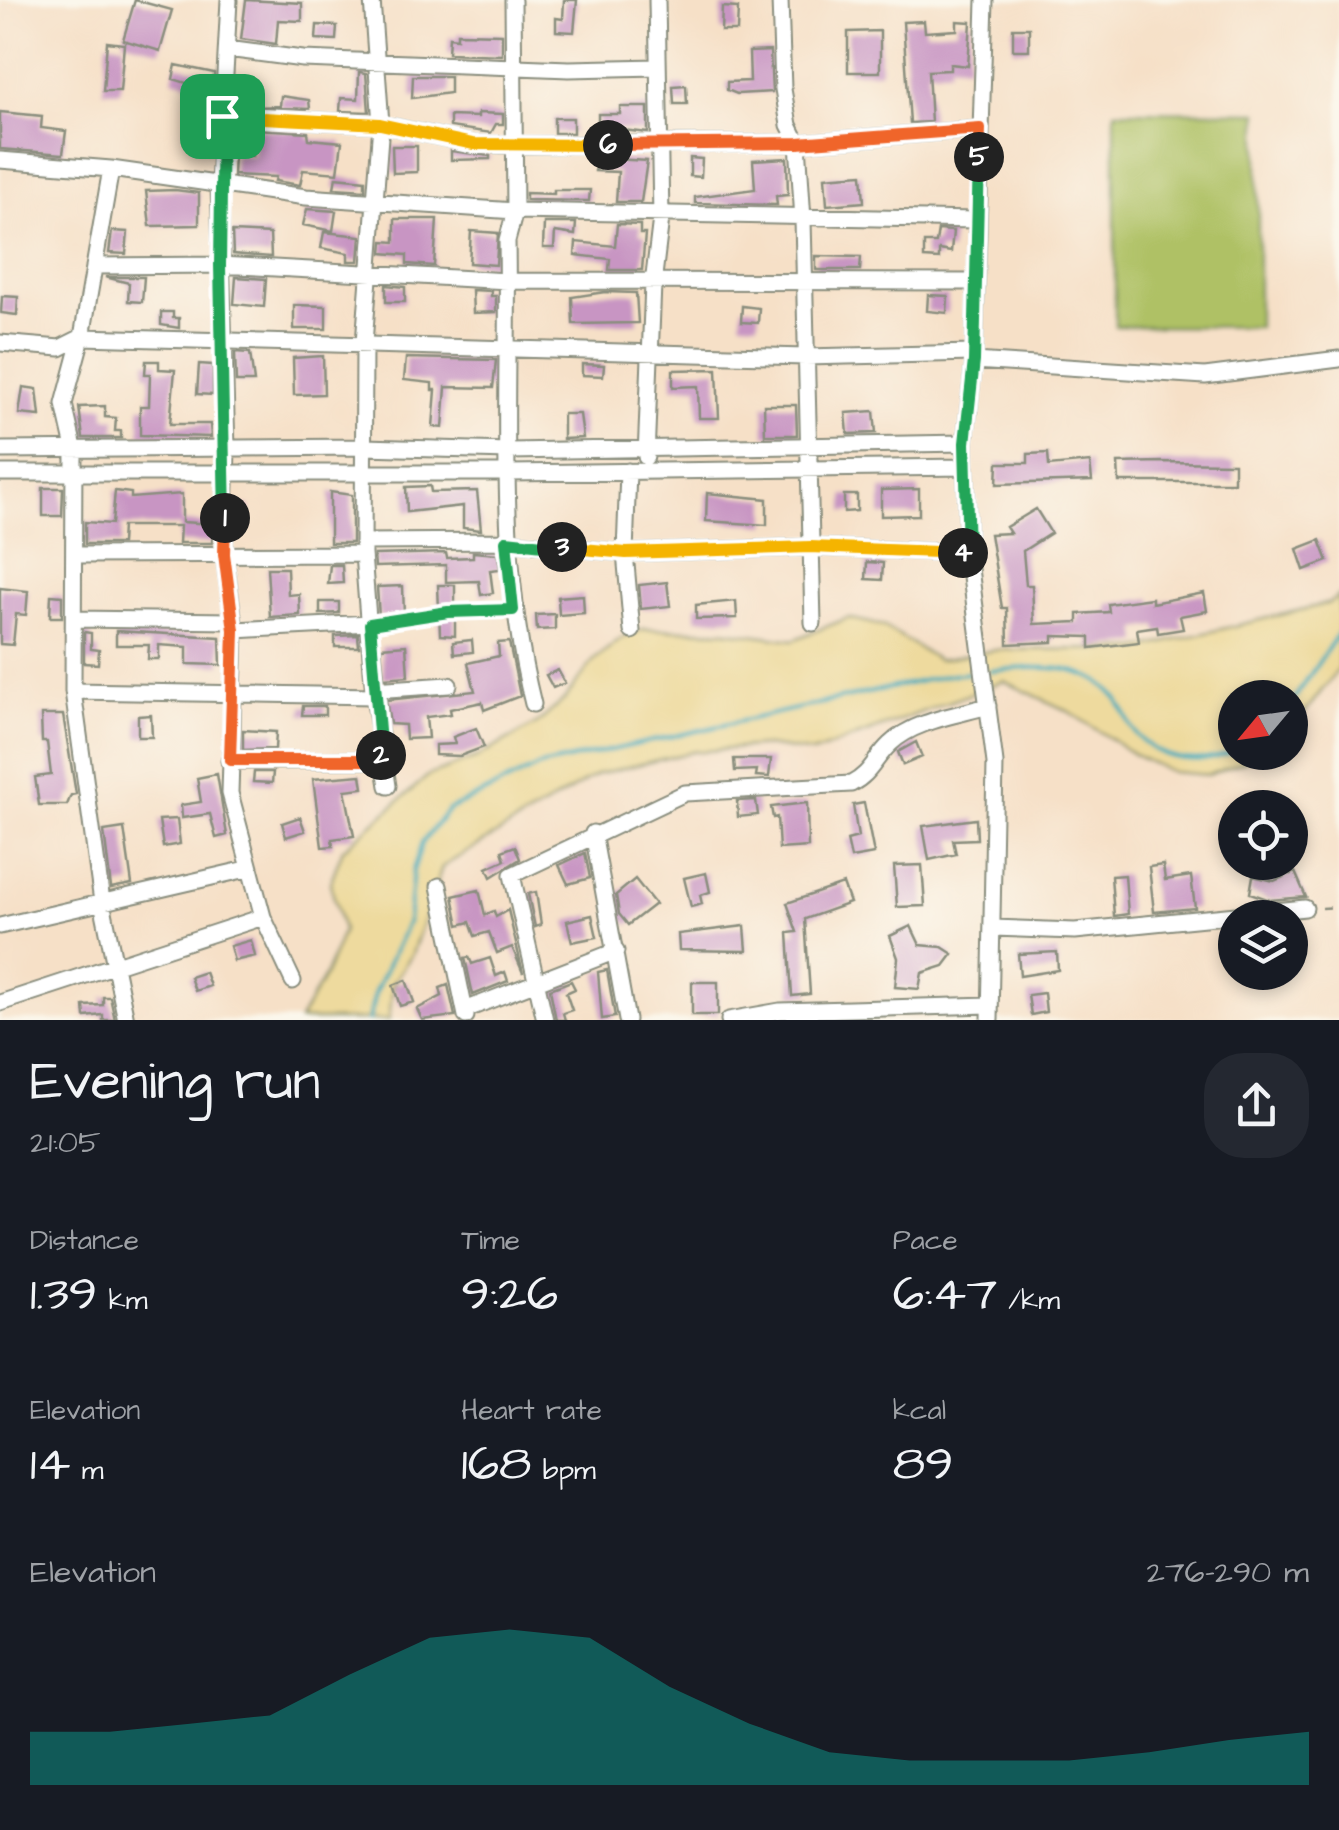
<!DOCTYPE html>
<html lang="en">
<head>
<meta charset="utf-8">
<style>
  :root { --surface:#171b24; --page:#242831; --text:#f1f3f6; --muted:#9ea1a6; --accent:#0f766e }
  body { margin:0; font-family:"Architects Daughter",sans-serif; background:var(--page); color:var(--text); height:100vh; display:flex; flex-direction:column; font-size:38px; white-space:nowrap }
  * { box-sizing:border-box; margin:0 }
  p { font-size:32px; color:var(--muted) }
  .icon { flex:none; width:55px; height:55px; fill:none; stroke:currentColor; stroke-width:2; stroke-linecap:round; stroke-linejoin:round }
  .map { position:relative; height:1020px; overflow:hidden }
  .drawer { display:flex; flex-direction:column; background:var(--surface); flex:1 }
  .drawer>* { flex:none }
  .needle { width:65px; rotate:241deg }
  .buttons { position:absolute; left:1218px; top:680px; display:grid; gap:20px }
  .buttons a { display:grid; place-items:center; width:90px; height:90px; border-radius:50%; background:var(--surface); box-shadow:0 5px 15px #0003; font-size:50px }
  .pin { position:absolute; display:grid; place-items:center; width:85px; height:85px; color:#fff; margin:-42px; border-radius:20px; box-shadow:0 5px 15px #0006 }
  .km { position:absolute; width:50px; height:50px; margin:-25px; border-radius:50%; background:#222; color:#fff; font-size:28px; line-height:50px; text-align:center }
  .round { display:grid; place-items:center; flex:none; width:105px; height:105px; border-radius:40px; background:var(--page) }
  .headline { display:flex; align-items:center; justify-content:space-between; height:170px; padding:0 30px }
  h1 { font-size:55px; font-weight:600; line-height:75px }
  .metrics { display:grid; grid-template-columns:repeat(3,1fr); gap:15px; height:170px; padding:10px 30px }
  .metrics div { display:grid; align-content:center }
  .metrics b { font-size:50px; font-weight:600 }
  .metrics small { font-size:28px; font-weight:400 }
  .metrics p { font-size:28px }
  .chart { height:280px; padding:20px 30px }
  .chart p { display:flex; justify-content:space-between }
  .chart svg { width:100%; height:180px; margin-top:10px; fill:var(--accent); opacity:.7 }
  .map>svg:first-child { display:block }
  .green { fill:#afc165; stroke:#677f4c; stroke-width:2.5 }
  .sand { fill:#eeda9e; stroke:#868c69; stroke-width:2.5 }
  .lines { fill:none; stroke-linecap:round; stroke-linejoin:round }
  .stream { stroke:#3facbd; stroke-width:4 }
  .building { fill:#c895c3 }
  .minor-casing { stroke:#8a8e7e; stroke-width:19 }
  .path { stroke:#8a8e7e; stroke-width:2.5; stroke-dasharray:8 8; stroke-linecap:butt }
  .minor { stroke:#fff; stroke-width:15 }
  .split-1-casing { stroke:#fff; stroke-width:20 }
  .split-2-casing { stroke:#fff; stroke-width:20 }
  .split-3-casing { stroke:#fff; stroke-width:20 }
  .split-4-casing { stroke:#fff; stroke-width:20 }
  .split-5-casing { stroke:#fff; stroke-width:20 }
  .split-6-casing { stroke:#fff; stroke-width:20 }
  .split-7-casing { stroke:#fff; stroke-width:20 }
  .split-1 { stroke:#22a559; stroke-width:12 }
  .split-2 { stroke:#f0652b; stroke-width:12 }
  .split-3 { stroke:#22a559; stroke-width:12 }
  .split-4 { stroke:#f5b400; stroke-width:12 }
  .split-5 { stroke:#22a559; stroke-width:12 }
  .split-6 { stroke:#f0652b; stroke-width:12 }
  .split-7 { stroke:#f5b400; stroke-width:12 }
</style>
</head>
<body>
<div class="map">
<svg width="1339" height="1020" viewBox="0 0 1339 1020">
  <rect width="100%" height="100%" fill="#fbf7ec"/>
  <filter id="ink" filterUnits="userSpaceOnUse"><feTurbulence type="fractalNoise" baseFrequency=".01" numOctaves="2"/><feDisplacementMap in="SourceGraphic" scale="20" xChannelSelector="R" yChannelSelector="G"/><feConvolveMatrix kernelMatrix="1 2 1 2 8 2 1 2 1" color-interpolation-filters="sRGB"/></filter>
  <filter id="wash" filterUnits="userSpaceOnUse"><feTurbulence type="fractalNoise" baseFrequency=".0048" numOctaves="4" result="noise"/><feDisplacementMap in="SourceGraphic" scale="40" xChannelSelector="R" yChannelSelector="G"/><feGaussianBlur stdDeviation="2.25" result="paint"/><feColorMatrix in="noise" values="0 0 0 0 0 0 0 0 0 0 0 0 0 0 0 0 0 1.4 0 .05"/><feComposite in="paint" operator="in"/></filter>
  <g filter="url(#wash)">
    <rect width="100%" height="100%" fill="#f6e0c7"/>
    <path class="green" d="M 1115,111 L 1258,112 L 1258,327 L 1115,326 Z"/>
    <path class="sand" d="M 1339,595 L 1339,668 L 1290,732 L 1290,698 L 1235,698 L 1235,752 L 1264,754 L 1208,775 L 1172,772 L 1138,757 L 1068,711 L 1004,681 L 813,753 L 766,746 L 692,752 L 598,774 L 442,867 L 412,954 L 393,983 L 389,1020 L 299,1020 L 325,975 L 343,930 L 330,883 L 343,849 L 429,775 L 476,758 L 538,723 L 565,699 L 594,660 L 621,638 L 643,629 L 728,631 L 793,640 L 848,618 L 883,626 L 938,660 L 996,650 L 1138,649 L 1330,603 Z"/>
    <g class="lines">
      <path class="stream" d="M 990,671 C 1030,667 1082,660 1113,694 C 1124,705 1127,723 1136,734 C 1160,763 1205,766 1235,750
        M 1290,705 L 1339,632
        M 369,1020 L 375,992 L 408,921 L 413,870 L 422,843 L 448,810 L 540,766 L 948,675 L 980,672"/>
    </g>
    <g id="blocks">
      <path class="building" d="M 135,0 L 172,10 L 160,51 L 123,40 Z
        M 246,0 L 302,3 L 302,21 L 278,20 L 276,44 L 241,39 Z
        M 564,0 L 577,0 L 574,32 L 556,31 L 556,18 L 563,19 Z
        M 722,7 L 738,8 L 737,31 L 721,31 Z
        M 924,21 L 925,32 L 957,30 L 957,21 L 971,22 L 968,66 L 950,64 L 950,70 L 928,71 L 931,122 L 910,123 L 903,22 Z
        M 317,25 L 337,26 L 336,40 L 316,39 Z
        M 1013,28 L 1029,28 L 1029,50 L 1013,50 Z
        M 880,31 L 880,72 L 848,72 L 848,32 Z
        M 457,33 L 502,34 L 502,55 L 448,53 L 449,37 L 457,38 Z
        M 107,42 L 124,44 L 120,91 L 103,91 Z
        M 770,51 L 772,92 L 737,94 L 727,90 L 727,82 L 750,81 L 749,52 Z
        M 176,65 L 214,73 L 213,91 L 173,79 Z
        M 359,72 L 366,73 L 369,112 L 340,111 L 341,98 L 358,99 Z
        M 413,76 L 450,76 L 450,93 L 412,98 Z
        M 686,85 L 687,104 L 674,104 L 673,86 Z
        M 281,96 L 309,100 L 310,109 L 258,107 L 280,106 Z
        M 620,107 L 648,107 L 648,133 L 598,127 L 598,114 L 620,114 Z
        M 0,112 L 42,116 L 41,128 L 66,131 L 63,154 L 0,149 Z
        M 478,113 L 503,114 L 503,124 L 496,124 L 491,133 L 450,127 L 450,116 L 478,117 Z
        M 554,118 L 573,118 L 573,133 L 554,133 Z
        M 256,129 L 308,132 L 309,139 L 342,142 L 338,173 L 303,170 L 300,185 L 275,181 L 276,177 L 233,175 L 234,155 L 253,156 Z
        M 392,146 L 417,146 L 417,172 L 393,173 Z
        M 451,151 L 490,156 L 490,159 L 451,160 Z
        M 596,158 L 647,161 L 641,202 L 616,202 L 618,172 L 595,171 Z
        M 690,158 L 702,159 L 701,177 L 690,176 Z
        M 787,158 L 788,195 L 776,196 L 777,205 L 695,203 L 695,197 L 755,189 L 753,160 Z
        M 862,174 L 864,202 L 827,205 L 825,177 Z
        M 336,177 L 365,180 L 365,190 L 334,188 Z
        M 175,190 L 199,193 L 199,225 L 150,226 L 146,191 Z
        M 554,190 L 590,190 L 589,201 L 526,200 L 526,193 L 554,194 Z
        M 307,209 L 336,211 L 333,231 L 303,225 Z
        M 395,219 L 437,219 L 434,266 L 407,264 L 407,255 L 382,253 L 383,241 L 395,242 Z
        M 544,223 L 576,223 L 575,235 L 555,232 L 554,248 L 543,248 Z
        M 617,224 L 640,225 L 640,234 L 645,234 L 642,270 L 609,270 L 610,259 L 575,255 L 576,242 L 615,246 Z
        M 938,230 L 953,231 L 951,252 L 939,250 L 939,259 L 924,258 L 924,243 L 936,243 Z
        M 112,231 L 128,232 L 126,254 L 109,253 Z
        M 471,231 L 498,233 L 496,265 L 469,263 Z
        M 232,232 L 270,234 L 271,257 L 233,254 Z
        M 324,232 L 361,236 L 359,261 L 348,261 L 348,253 L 321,248 Z
        M 816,256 L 861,257 L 860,270 L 816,270 Z
        M 105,277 L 144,277 L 142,302 L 128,301 L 129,283 Z
        M 236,277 L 266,279 L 264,307 L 234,304 Z
        M 386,285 L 405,287 L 405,302 L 386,302 Z
        M 472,290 L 491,291 L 491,296 L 496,296 L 496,312 L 473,313 Z
        M 605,292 L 636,293 L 638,323 L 573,324 L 572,297 Z
        M 928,295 L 948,296 L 947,313 L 927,311 Z
        M 2,296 L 18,297 L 17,315 L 1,313 Z
        M 294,305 L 326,306 L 326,329 L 294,329 Z
        M 742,306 L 759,308 L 758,323 L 741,322 Z
        M 161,312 L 173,312 L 173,318 L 179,318 L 179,328 L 161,325 Z
        M 235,352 L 250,353 L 254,382 L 236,382 Z
        M 323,356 L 324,394 L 294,395 L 293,358 Z
        M 406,358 L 496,360 L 493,388 L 446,387 L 443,428 L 433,427 L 436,390 L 432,390 L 432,383 L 404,380 Z
        M 146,361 L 159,361 L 159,369 L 175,370 L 170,424 L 210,424 L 211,437 L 140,435 L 140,406 L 149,406 L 150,374 L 145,374 Z
        M 199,364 L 213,365 L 213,395 L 197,394 Z
        M 582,364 L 604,365 L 603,376 L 582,375 Z
        M 717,369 L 719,418 L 699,418 L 698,386 L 673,387 L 673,370 Z
        M 23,387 L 37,389 L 40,416 L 19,414 Z
        M 764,405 L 796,405 L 797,435 L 765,435 Z
        M 105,406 L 105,417 L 116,418 L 115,431 L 121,431 L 121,438 L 83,438 L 79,407 Z
        M 874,411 L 876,433 L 848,434 L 846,413 Z
        M 563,414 L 580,414 L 583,438 L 563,439 Z
        M 1048,453 L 1049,466 L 1090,462 L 1092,481 L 997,484 L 998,463 L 1028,463 L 1028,454 Z
        M 1161,462 L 1234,463 L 1234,482 L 1119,482 L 1118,463 Z
        M 430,486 L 431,492 L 477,491 L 481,530 L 463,528 L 463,506 L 407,512 L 406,487 Z
        M 43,488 L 63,488 L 62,516 L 43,516 Z
        M 919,489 L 919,515 L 881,516 L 881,490 Z
        M 115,491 L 131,493 L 131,498 L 182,494 L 182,522 L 213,524 L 212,543 L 179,543 L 180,526 L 122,526 L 121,544 L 85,544 L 85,522 L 112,524 Z
        M 330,492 L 352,495 L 352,543 L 330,543 Z
        M 707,493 L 767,499 L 767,525 L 706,521 Z
        M 844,495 L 857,495 L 857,511 L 844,512 Z
        M 237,506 L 250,506 L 250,521 L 236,522 Z
        M 1036,509 L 1051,533 L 1023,551 L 1026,585 L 1032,585 L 1034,624 L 1078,622 L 1078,614 L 1109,612 L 1108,604 L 1152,598 L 1152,603 L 1204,593 L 1207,611 L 1180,616 L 1183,629 L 1158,633 L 1157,626 L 1137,629 L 1139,642 L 1090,648 L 1090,637 L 1053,636 L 1053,642 L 1008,644 L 1007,608 L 1002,608 L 990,534 L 1010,533 L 1006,527 Z
        M 1320,540 L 1328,561 L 1304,570 L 1297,549 Z
        M 473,552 L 498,554 L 500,569 L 490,570 L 493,593 L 481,595 L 479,581 L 446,582 L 446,565 L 375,567 L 374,555 L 446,553 L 447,558 L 473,557 Z
        M 867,562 L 883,563 L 882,580 L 866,579 Z
        M 330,565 L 342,565 L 343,583 L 328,584 Z
        M 267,568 L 287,568 L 288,595 L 299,594 L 300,615 L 270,617 Z
        M 667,582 L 670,606 L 641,609 L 639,585 Z
        M 438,585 L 455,585 L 455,636 L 440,635 Z
        M 403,586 L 404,616 L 379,617 L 377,587 Z
        M 0,588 L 28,591 L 26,615 L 16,614 L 13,645 L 0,644 Z
        M 51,595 L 62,596 L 62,617 L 50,617 Z
        M 583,595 L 584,613 L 559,615 L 558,597 Z
        M 736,601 L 737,618 L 696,619 L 696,605 Z
        M 320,602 L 339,602 L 339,613 L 320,614 Z
        M 555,614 L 555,629 L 537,630 L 536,615 Z
        M 116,631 L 220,637 L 221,665 L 187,664 L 187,647 L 159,645 L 159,659 L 148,659 L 149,645 L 116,645 Z
        M 84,632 L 91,633 L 91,649 L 99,650 L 98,664 L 84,663 Z
        M 358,635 L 359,647 L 335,647 L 335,636 Z
        M 472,640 L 473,652 L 454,654 L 453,642 Z
        M 509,642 L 520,696 L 484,710 L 482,702 L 450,709 L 451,714 L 426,717 L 428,738 L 406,739 L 405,725 L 390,724 L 386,700 L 475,691 L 468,663 L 499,656 L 498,643 Z
        M 406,645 L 408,676 L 384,678 L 381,647 Z
        M 558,670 L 565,683 L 553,688 L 546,675 Z
        M 303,706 L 325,706 L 325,715 L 302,715 Z
        M 41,715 L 63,715 L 76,794 L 71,795 L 67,805 L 39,805 L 35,777 L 51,775 L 47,742 L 42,742 Z
        M 151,715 L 152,737 L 138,737 L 138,716 Z
        M 476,728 L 484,747 L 460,756 L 435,755 L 435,745 L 455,744 L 453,737 Z
        M 243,730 L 276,732 L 275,749 L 243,750 Z
        M 916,742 L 922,757 L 903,765 L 898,752 Z
        M 734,759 L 771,759 L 769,777 L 756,776 L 757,770 L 735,771 Z
        M 254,772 L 273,772 L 272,783 L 253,782 Z
        M 217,774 L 227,835 L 216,838 L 210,814 L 182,818 L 181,805 L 201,802 L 197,778 Z
        M 361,775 L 363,788 L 345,790 L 354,836 L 332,839 L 333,846 L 322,847 L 313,779 Z
        M 756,800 L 758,815 L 738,817 L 737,801 Z
        M 807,803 L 808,847 L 779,849 L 777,817 L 773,818 L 771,807 Z
        M 864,803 L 874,854 L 851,858 L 847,840 L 858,837 L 853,805 Z
        M 300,817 L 305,831 L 286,837 L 282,823 Z
        M 177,819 L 180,844 L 163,847 L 159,820 Z
        M 976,819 L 977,839 L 953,840 L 956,854 L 929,860 L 923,826 Z
        M 124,828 L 132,884 L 111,888 L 104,831 Z
        M 515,846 L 520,859 L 491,877 L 487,868 L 505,860 L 502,851 Z
        M 585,853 L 590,878 L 568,884 L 559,865 Z
        M 922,865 L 925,906 L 897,907 L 894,866 Z
        M 1163,865 L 1165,880 L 1191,876 L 1195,908 L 1154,912 L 1149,867 Z
        M 1295,872 L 1306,897 L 1270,900 L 1250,893 L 1253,876 L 1274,881 Z
        M 706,873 L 710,892 L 700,895 L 702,904 L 691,907 L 684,878 Z
        M 1125,875 L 1128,914 L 1114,916 L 1111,876 Z
        M 635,879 L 655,904 L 628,925 L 619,914 L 616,895 Z
        M 843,884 L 850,903 L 805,919 L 810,994 L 792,996 L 788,933 L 797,932 L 787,903 Z
        M 479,890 L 485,915 L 494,911 L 496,917 L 508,910 L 523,973 L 512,947 L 497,953 L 489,932 L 475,936 L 470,922 L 459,925 L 453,896 Z
        M 536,892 L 541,925 L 535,927 L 528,894 Z
        M 592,915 L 597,937 L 572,942 L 567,921 Z
        M 745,926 L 747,951 L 679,950 L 678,934 Z
        M 911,926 L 920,945 L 942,947 L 953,954 L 944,966 L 922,973 L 919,989 L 895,987 L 898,958 L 890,936 Z
        M 251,940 L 255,956 L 234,961 L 230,946 Z
        M 1057,952 L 1058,970 L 1020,976 L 1018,954 Z
        M 469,957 L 472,964 L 490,958 L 496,976 L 505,972 L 508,981 L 473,995 L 465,958 Z
        M 607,970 L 615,1017 L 602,1019 L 598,972 Z
        M 205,972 L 210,986 L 195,991 L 190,977 Z
        M 406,980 L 414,1002 L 400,1006 L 393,985 Z
        M 571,981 L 575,989 L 566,993 L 572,1010 L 563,1013 L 565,1020 L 556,1020 L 550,989 Z
        M 692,982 L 718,982 L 718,1015 L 692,1015 Z
        M 448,985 L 455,1016 L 422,1020 L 417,1009 L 442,996 L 440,988 Z
        M 1044,993 L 1046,1012 L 1031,1015 L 1028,995 Z
        M 103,997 L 110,997 L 115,1020 L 103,1020 L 103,1015 L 85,1017 L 84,1006 L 103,1005 Z"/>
    </g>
  </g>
  <g filter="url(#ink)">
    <use href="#blocks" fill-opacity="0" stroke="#8a8e7e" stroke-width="2.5"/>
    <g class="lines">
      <g class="minor-casing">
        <path id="minor" d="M 229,0 L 219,186 L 227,449 L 224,554 L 235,630 L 230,793 L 263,917 L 293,981
          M 372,0 L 381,124 L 364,343 L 363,554 L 374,696 L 388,786
          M 513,0 L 515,211 L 507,241 C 510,397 495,553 533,704
          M 780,0 L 783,89 L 789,125 L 798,143 L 803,220 L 813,623
          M 985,0 L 974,361 L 965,443 L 968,553 L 995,763 L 990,1020
          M 227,49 L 303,59 L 569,69 L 658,67
          M 222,116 L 381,124 L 473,144 L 515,145 L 798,143 L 980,129
          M 0,160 L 111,169 L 306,197 L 515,211 L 976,220
          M 111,169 L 82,337 L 64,404 L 74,448 L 73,691 L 102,902 L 126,1020
          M 94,266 L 220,265 L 508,281 L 974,282
          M 0,343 L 60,348 L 82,337 L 805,357 L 974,353
          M 974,361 L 1205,376 L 1339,359
          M 0,450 L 364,447 L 509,451 L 965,443
          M 646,457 L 653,284 L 661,218 L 657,0
          M 628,471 L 625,553 L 632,631
          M 0,473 L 509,473 L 966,467
          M 363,542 L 506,541 L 625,553 L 810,547 L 968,553
          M 75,555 L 363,554
          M 74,619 L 233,621
          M 235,630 L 370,623
          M 373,690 L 449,685
          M 73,691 L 374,696
          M 229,761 L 382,760
          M 593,833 L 627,1020
          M 439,886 L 466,1016
          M 0,926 L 247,869
          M 993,928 L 1075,931 L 1305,908
          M 0,1003 L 263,917
          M 465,1010 L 616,951
          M 545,1020 L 512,875 L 685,793 L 851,784 C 871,774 874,759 890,744 C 913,721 957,715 988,706
          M 729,1020 L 780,1011 L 990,1005"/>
      </g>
      <path class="path" d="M 385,621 L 501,610
        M 1322,908 L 1339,907"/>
      <use href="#minor" class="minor"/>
    </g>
  </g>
  <g class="lines" filter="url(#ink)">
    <g class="split-1-casing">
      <path id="split-1" d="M 222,116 L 220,265 L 225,518"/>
    </g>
    <g class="split-2-casing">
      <path id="split-2" d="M 225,518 L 224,554 L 234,630 L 230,760 L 382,760 L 381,755"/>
    </g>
    <g class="split-3-casing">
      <path id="split-3" d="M 381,755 L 370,624 L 448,612 L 513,610 L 506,541 L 562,547"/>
    </g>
    <g class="split-4-casing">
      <path id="split-4" d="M 562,547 L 626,553 L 810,547 L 963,553"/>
    </g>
    <g class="split-5-casing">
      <path id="split-5" d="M 963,553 L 968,553 L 965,443 L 974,361 L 979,157"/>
    </g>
    <g class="split-6-casing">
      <path id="split-6" d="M 608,145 L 798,143 L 980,129 L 979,157"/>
    </g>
    <g class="split-7-casing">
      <path id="split-7" d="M 222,116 L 380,124 L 473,144 L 608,145"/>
    </g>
    <use href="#split-1" class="split-1"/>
    <use href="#split-2" class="split-2"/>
    <use href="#split-3" class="split-3"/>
    <use href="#split-4" class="split-4"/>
    <use href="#split-5" class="split-5"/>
    <use href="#split-6" class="split-6"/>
    <use href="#split-7" class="split-7"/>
  </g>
</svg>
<div class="buttons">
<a><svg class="needle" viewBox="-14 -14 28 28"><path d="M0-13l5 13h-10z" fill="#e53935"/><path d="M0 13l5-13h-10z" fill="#9ea1a6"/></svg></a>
<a><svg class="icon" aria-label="locate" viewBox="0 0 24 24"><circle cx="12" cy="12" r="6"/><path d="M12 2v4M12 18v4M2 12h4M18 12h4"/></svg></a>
<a><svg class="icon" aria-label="layers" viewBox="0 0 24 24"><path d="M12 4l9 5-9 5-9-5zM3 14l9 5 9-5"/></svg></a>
</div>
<div class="pin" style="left:222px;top:116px;background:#1e9e55"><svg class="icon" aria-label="arrive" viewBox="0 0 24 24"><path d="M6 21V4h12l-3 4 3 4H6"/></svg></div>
<b class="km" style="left:225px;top:518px">1</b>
<b class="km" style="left:381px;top:755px">2</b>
<b class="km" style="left:562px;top:547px">3</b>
<b class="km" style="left:963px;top:553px">4</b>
<b class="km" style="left:979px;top:157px">5</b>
<b class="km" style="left:608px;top:145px">6</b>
</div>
<section class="drawer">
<div class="headline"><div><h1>Evening run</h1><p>21:05</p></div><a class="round"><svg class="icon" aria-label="share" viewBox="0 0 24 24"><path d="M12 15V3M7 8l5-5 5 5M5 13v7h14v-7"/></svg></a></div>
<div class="metrics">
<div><p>Distance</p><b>1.39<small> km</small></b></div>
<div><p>Time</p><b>9:26</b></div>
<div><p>Pace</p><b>6:47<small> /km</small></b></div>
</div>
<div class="metrics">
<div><p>Elevation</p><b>14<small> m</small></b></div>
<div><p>Heart rate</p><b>168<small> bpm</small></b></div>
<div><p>kcal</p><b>89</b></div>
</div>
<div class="chart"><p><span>Elevation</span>276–290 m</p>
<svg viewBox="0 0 160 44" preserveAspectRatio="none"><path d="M0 44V31L10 31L20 29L30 27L40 17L50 8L60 6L70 8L80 20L90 29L100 36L110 38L120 38L130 38L140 36L150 33L160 31V44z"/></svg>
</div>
</section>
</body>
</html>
